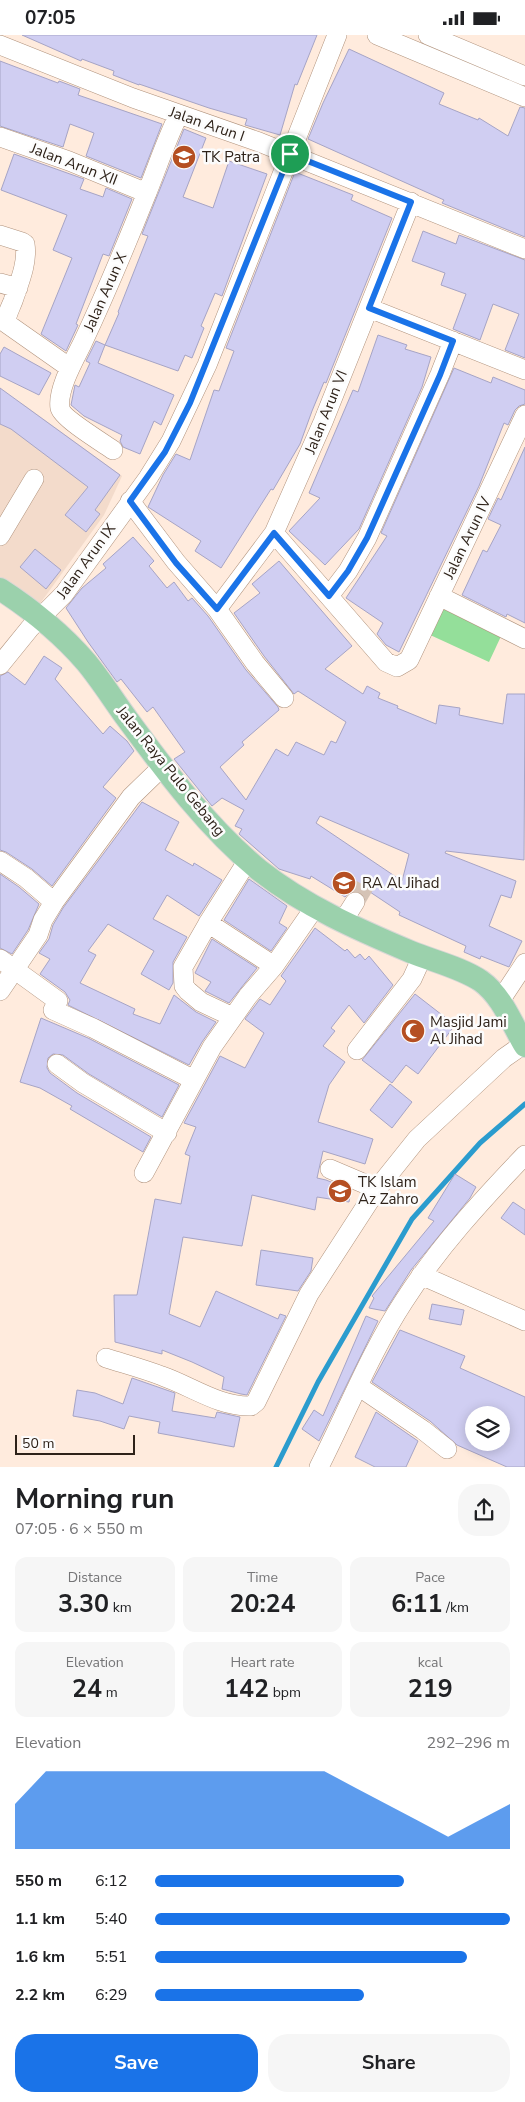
<!DOCTYPE html>
<html lang="en">
<head>
<meta charset="utf-8">
<style>
  :root { --surface:#fff; --page:#f6f6f6; --text:#202124; --muted:#757577; --accent:#1a73e8 }
  body { margin:0; font-family:"Nunito Sans",sans-serif; background:var(--page); color:var(--text); height:100vh; display:flex; flex-direction:column; font-size:19px; white-space:nowrap }
  * { box-sizing:border-box; margin:0 }
  p { font-size:16px; color:var(--muted) }
  .icon { flex:none; width:28px; height:28px; fill:none; stroke:currentColor; stroke-width:2; stroke-linecap:round; stroke-linejoin:round }
  .map { position:relative; height:1432px; overflow:hidden }
  .panel { display:flex; flex-direction:column; background:var(--surface); flex:1 }
  .panel>* { flex:none }
  .tools { position:absolute; left:465px; top:1371px; display:grid; gap:10px }
  .tools a { display:grid; place-items:center; width:45px; height:45px; border-radius:50%; background:var(--surface); box-shadow:0 2px 12px #0003; font-size:25px }
  .scale { position:absolute; left:15px; bottom:12px; width:120px; box-sizing:border-box; padding-left:5px; border:2px solid #2e2219; border-top:0; font-size:14px; line-height:18px; white-space:nowrap; color:#2e2219; -webkit-text-stroke:4px #fcfcfc; paint-order:stroke }
  .pin { position:absolute; display:grid; place-items:center; width:42px; height:42px; color:#fff; margin:-21px; border:2px solid #fff; border-radius:50%; box-shadow:0 1px 5px #0007 }
  .round { display:grid; place-items:center; flex:none; width:52px; height:52px; border-radius:20px; background:var(--page) }
  .headline { display:flex; align-items:center; justify-content:space-between; height:85px; padding:0 15px }
  h1 { font-size:28px; font-weight:700; line-height:38px }
  .figures { display:grid; grid-template-columns:repeat(3,1fr); gap:8px; height:85px; padding:5px 15px }
  .figures div { display:grid; align-content:center; border-radius:12px; background:var(--page); text-align:center }
  .figures b { font-size:25px; font-weight:700 }
  .figures small { font-size:14px; font-weight:400 }
  .figures p { font-size:14px }
  .chart { height:140px; padding:10px 15px }
  .chart p { display:flex; justify-content:space-between }
  .chart svg { width:100%; height:90px; margin-top:5px; fill:var(--accent); opacity:.7 }
  .primary-button { display:flex; gap:10px; margin-top:auto; padding:10px 15px }
  .primary-button a { flex:1; height:58px; border-radius:20px; background:var(--accent); color:#fff; font-size:20px; font-weight:700; line-height:58px; text-align:center }
  .primary-button a+a { background:var(--page); color:var(--text) }
  ul { padding:0 15px; list-style:none; font-size:16px }
  li { display:grid; grid-template-columns:80px 60px 1fr; align-items:center; height:38px }
  li i { height:12px; border-radius:6px; background:var(--accent) }
  .status { display:flex; justify-content:space-between; align-items:center; height:35px; padding:0 25px; background:var(--surface); direction:ltr }
  .status svg { height:14px; fill:currentColor }
  .map>svg:first-child { display:block }
  .built { fill:#f3dbcb }
  .green { fill:#94df9a }
  .lines { fill:none; stroke-linecap:round; stroke-linejoin:round }
  .stream { stroke:#2b9cce; stroke-width:5 }
  .building { fill:#d0cef2; stroke:#a6a4c5; fill-rule:evenodd }
  .minor-tunnel { stroke:#d5c3b6; stroke-width:19; stroke-dasharray:19 9; stroke-linecap:butt }
  .minor-casing { stroke:#b1937d; stroke-width:20 }
  .major-casing { stroke:#d9d7d6; stroke-width:24 }
  .minor { stroke:#fff; stroke-width:19 }
  .major { stroke:#9bd1ac; stroke-width:22 }
  .route-casing { stroke:#fff; stroke-width:10 }
  .route { stroke:#1a73e8; stroke-width:6 }
  .labels { text-anchor:middle; dominant-baseline:central; stroke-width:5; stroke-linejoin:round; paint-order:stroke }
  .street-label { font-size:15px; fill:#2e2219; stroke:#fcfcfc }
  .poi-label { font-size:15px; fill:#2e2219; stroke:#fcfcfc; text-anchor:start }
</style>
</head>
<body>
<div class="status"><b>07:05</b><svg viewBox="0 0 49 12"><path d="M0 12V9h3v3zM5 12V6h3v6zM10 12V3h3v9zM15 12V0h3v12zM26 1h20v11H26zM47 4h2v5h-2z"/></svg></div>
<div class="map">
<svg width="525" height="1432" viewBox="0 0 525 1432">
  <rect width="100%" height="100%" fill="#ffebdd"/>
  <path class="built" d="M 0,362 L 23,369 L 122,441 L 104,480 L 39,570 L 0,543 Z"/>
  <path class="green" d="M 443,568 L 503,597 L 489,627 L 428,599 Z"/>
  <g class="lines">
    <path class="stream" d="M 276,1432 L 318,1347 L 412,1184 L 480,1108 L 525,1069"/>
  </g>
  <path class="building" d="M 22,0 L 317,0 L 297,50 L 295,49 L 280,100 L 245,90 L 247,84 L 209,73 L 139,49 L 139,50 L 113,40 L 114,36 L 82,24 L 81,26 Z
    M 349,14 L 444,58 L 439,69 L 478,85 L 479,83 L 508,101 L 520,72 L 525,73 L 525,202 L 442,168 L 444,165 L 308,104 L 323,68 Z
    M 0,26 L 58,48 L 59,46 L 80,54 L 78,60 L 162,89 L 141,143 L 86,121 L 94,98 L 70,89 L 63,112 L 0,91 Z
    M 184,94 L 206,103 L 183,162 L 213,173 L 229,126 L 267,139 L 222,261 L 215,258 L 201,291 L 204,293 L 192,323 L 185,320 L 178,336 L 105,310 L 119,278 L 118,277 L 148,201 L 142,199 Z
    M 14,119 L 84,144 L 80,154 L 103,162 L 106,153 L 132,164 L 109,221 L 103,219 L 76,289 L 78,290 L 66,316 L 41,299 L 72,223 L 53,215 L 67,180 L 1,155 Z
    M 295,137 L 353,160 L 351,165 L 392,183 L 326,348 L 324,347 L 312,376 L 300,409 L 273,455 L 271,454 L 221,533 L 195,516 L 201,506 L 148,472 L 163,440 L 176,419 L 190,425 L 214,355 L 219,356 L 234,316 L 226,313 Z
    M 423,196 L 456,209 L 459,200 L 525,225 L 525,323 L 505,315 L 519,279 L 493,269 L 480,305 L 453,294 L 466,259 L 441,250 L 445,238 L 412,226 Z
    M 378,300 L 407,310 L 405,314 L 431,322 L 422,352 L 359,494 L 325,530 L 289,496 L 320,463 L 309,458 L 353,355 L 358,357 Z
    M 96,306 L 105,310 L 98,328 L 174,360 L 161,390 L 154,386 L 140,419 L 123,412 L 120,406 L 122,400 L 84,381 L 71,370 L 75,350 L 79,352 L 90,328 L 86,326 Z
    M 4,312 L 51,338 L 39,360 L 0,341 L 0,319 Z
    M 454,333 L 491,348 L 493,342 L 525,355 L 525,369 L 519,371 L 515,375 L 508,390 L 504,388 L 479,451 L 399,617 L 386,610 L 377,599 L 383,588 L 346,563 L 387,501 L 381,498 Z
    M 0,353 L 120,440 L 95,475 L 100,479 L 86,497 L 65,480 L 88,452 L 11,394 L 0,389 Z
    M 525,412 L 525,588 L 507,579 L 506,582 L 462,560 L 483,515 L 487,517 L 501,490 L 488,484 L 498,463 L 501,465 Z
    M 133,502 L 154,526 L 149,531 L 167,553 L 174,547 L 188,566 L 192,563 L 208,581 L 246,635 L 278,672 L 279,675 L 242,707 L 244,710 L 220,732 L 246,765 L 276,714 L 288,721 L 296,707 L 324,720 L 331,706 L 336,708 L 346,687 L 298,656 L 294,659 L 264,621 L 234,578 L 260,558 L 252,549 L 279,526 L 352,611 L 325,634 L 363,659 L 367,651 L 380,658 L 378,663 L 398,671 L 397,673 L 436,689 L 439,670 L 460,673 L 459,680 L 503,689 L 507,659 L 525,659 L 524,825 L 446,816 L 445,818 L 516,846 L 511,863 L 501,860 L 489,891 L 522,906 L 509,932 L 481,921 L 480,924 L 464,917 L 466,911 L 399,880 L 400,877 L 361,851 L 358,857 L 350,857 L 345,862 L 311,841 L 310,844 L 279,834 L 239,799 L 242,794 L 235,791 L 244,775 L 222,763 L 212,771 L 174,724 L 185,717 L 153,672 L 147,677 L 121,644 L 117,647 L 88,607 L 66,573 L 82,553 L 106,533 L 103,529 ZM 320,781 L 409,819 L 402,846 L 316,788 Z
    M 35,514 L 61,535 L 46,554 L 20,532 Z
    M 44,621 L 62,633 L 55,644 L 103,699 L 110,691 L 127,706 L 134,716 L 103,752 L 116,763 L 52,851 L 32,834 L 6,817 L 0,815 L 0,641 L 8,637 L 25,650 Z
    M 142,767 L 179,787 L 165,815 L 193,831 L 194,828 L 222,845 L 199,881 L 167,860 L 153,884 L 187,902 L 173,927 L 173,948 L 169,955 L 141,939 L 154,916 L 108,889 L 88,916 L 96,920 L 80,948 L 135,974 L 133,979 L 160,989 L 174,960 L 196,977 L 216,987 L 202,1007 L 189,1030 L 68,970 L 70,965 L 65,957 L 40,939 L 50,924 L 39,918 L 49,904 L 53,890 L 63,873 Z
    M 0,839 L 19,852 L 39,869 L 28,895 L 12,919 L 0,913 Z
    M 249,844 L 287,871 L 279,888 L 287,893 L 271,916 L 224,885 Z
    M 315,893 L 345,916 L 347,914 L 355,923 L 360,919 L 365,925 L 369,921 L 393,950 L 364,988 L 349,970 L 331,993 L 335,996 L 323,1011 L 345,1027 L 329,1050 L 318,1087 L 373,1104 L 365,1129 L 323,1116 L 317,1143 L 326,1145 L 351,1155 L 349,1167 L 317,1162 L 315,1175 L 252,1160 L 242,1211 L 183,1202 L 169,1279 L 200,1292 L 216,1256 L 278,1284 L 280,1279 L 286,1281 L 247,1360 L 241,1359 L 222,1354 L 224,1342 L 192,1327 L 162,1315 L 162,1319 L 115,1307 L 114,1260 L 137,1260 L 155,1164 L 181,1169 L 190,1121 L 185,1119 L 196,1092 L 184,1088 L 220,1021 L 245,1033 L 264,998 L 245,984 L 260,964 L 270,970 L 286,946 L 281,941 Z
    M 212,904 L 257,933 L 229,968 L 205,956 L 211,947 L 195,938 Z
    M 415,959 L 455,990 L 418,1039 L 406,1030 L 392,1048 L 362,1025 Z
    M 41,983 L 88,1003 L 179,1050 L 162,1082 L 89,1039 L 63,1020 L 53,1019 L 48,1023 L 47,1033 L 50,1038 L 77,1058 L 151,1102 L 143,1117 L 70,1074 L 72,1071 L 40,1053 L 20,1047 Z
    M 390,1049 L 412,1067 L 392,1093 L 370,1075 Z
    M 455,1139 L 476,1152 L 470,1163 L 411,1235 L 385,1276 L 369,1273 L 374,1263 L 372,1261 L 434,1186 L 428,1183 Z
    M 513,1167 L 525,1175 L 525,1200 L 501,1183 Z
    M 261,1215 L 313,1223 L 311,1236 L 298,1256 L 256,1250 Z
    M 432,1269 L 464,1275 L 461,1290 L 429,1284 Z
    M 366,1281 L 378,1286 L 319,1406 L 302,1394 L 314,1375 L 323,1381 Z
    M 400,1295 L 465,1321 L 460,1333 L 525,1362 L 525,1432 L 507,1432 L 457,1410 L 430,1386 L 372,1347 ZM 474,1380 L 501,1380 L 501,1408 L 474,1408 Z
    M 132,1343 L 175,1358 L 172,1376 L 215,1383 L 217,1377 L 240,1382 L 234,1412 L 158,1398 L 160,1387 L 129,1381 L 124,1394 L 100,1386 L 73,1381 L 77,1355 L 95,1358 L 123,1369 Z
    M 376,1377 L 418,1406 L 406,1432 L 375,1432 L 355,1422 Z"/>
  <g class="lines">
    <path class="minor-tunnel" d="M 355,867 L 366,848"/>
    <g class="minor-casing">
      <path id="minor" d="M 377,0 L 525,62
        M 428,0 L 525,41
        M 0,10 L 133,63 L 259,107 L 525,214
        M 0,102 L 69,126 L 147,158
        M 0,200 L 22,207 L 25,209 C 28,228 19,248 13,266 C 10,274 6,280 6,288 L 70,333
        M 0,248 L 18,253
        M 369,273 L 525,335
        M 113,415 C 103,408 62,383 60,373 C 57,355 74,325 82,309 C 105,260 126,210 146,160 C 157,133 166,105 179,79
        M 130,466 L 176,527 L 217,574 L 255,628 L 284,663
        M 274,498 L 386,627 L 397,632 L 409,625 L 525,380
        M 0,501 L 34,444
        M 329,561 L 348,536 L 367,503 L 440,339 L 453,306
        M 439,561 L 525,604
        M 217,574 L 274,498 L 323,387 L 411,167
        M 0,630 L 30,593 L 64,559 L 148,443 L 171,406 L 207,330 L 337,0
        M 0,826 L 26,843 L 54,867
        M 343,886 L 355,867
        M 208,888 L 274,931
        M 0,924 L 58,966 L 53,975 L 93,993 L 194,1045
        M 0,956 L 38,900 L 43,885 L 54,867 L 131,762 L 163,731
        M 500,966 L 525,928
        M 233,982 L 201,967 L 188,956 L 184,951 L 183,932 L 210,885 L 248,825
        M 357,1015 L 412,944 L 422,922
        M 57,1029 L 83,1048 L 167,1098
        M 330,1134 L 377,1154
        M 144,1138 L 212,1012 L 248,961 L 274,931 L 315,872
        M 421,1240 L 525,1286
        M 106,1323 C 125,1329 144,1334 162,1341 C 191,1351 219,1372 251,1371 L 256,1367 L 309,1259 L 377,1154 L 417,1104 L 504,1023 L 524,1009
        M 358,1351 L 423,1395 L 447,1414
        M 319,1432 C 347,1377 370,1318 404,1266 C 438,1213 481,1166 525,1120"/>
    </g>
    <g class="major-casing">
      <path id="major" d="M 0,554 C 31,574 61,598 86,627 C 101,645 114,666 128,685 C 167,738 208,793 259,835 C 304,871 359,895 411,917 C 433,926 462,933 481,946 C 502,961 512,989 525,1011"/>
    </g>
    <use href="#minor" class="minor"/>
    <use href="#major" class="major"/>
  </g>
  <g class="lines">
    <g class="route-casing">
      <path id="route" d="M 290,119 L 411,167 L 369,273 L 453,306 L 440,340 L 367,503 L 348,536 L 329,561 L 274,498 L 217,574 L 176,528 L 130,466 L 165,417 L 190,368 Z"/>
    </g>
    <use href="#route" class="route"/>
  </g>
  <defs>
    <g id="school-disc" transform="scale(1.25)"><circle r="9.5" fill="#b54f22" stroke="#fcfcfc"/><path d="M0-5L7-2L0 1L-7-2ZM-4 1L0 2.5L4 1V4Q0 6-4 4Z" fill="#fff"/></g>
    <g id="mosque-disc" transform="scale(1.25)"><circle r="9.5" fill="#b54f22" stroke="#fcfcfc"/><path d="M3.5-4.9A6 6 0 1 0 3.5 4.9A5 5 0 1 1 3.5-4.9Z" fill="#fff"/></g>
  </defs>
  <g fill-rule="evenodd">
    <use href="#school-disc" x="184" y="122"/>
    <use href="#school-disc" x="344" y="848"/>
    <use href="#mosque-disc" x="413" y="996"/>
    <use href="#school-disc" x="340" y="1156"/>
  </g>
  <g class="labels">
    <g class="street-label">
      <text transform="translate(207 89) rotate(19)">Jalan Arun I</text>
      <text transform="translate(74 129) rotate(21)">Jalan Arun XII</text>
      <text transform="translate(105 257) rotate(-66)">Jalan Arun X</text>
      <text transform="translate(326 377) rotate(-68)">Jalan Arun VI</text>
      <text transform="translate(467 503) rotate(-64)">Jalan Arun IV</text>
      <text transform="translate(86 526) rotate(-54)">Jalan Arun IX</text>
      <text transform="translate(171 736) rotate(51)">Jalan Raya Pulo Gebang</text>
    </g>
    <g class="poi-label">
      <text x="202" y="122">TK Patra</text>
      <text x="362" y="848">RA Al Jihad</text>
      <text x="430" y="987">Masjid Jami<tspan x="430" dy="17">Al Jihad</tspan></text>
      <text x="358" y="1147">TK Islam<tspan x="358" dy="17">Az Zahro</tspan></text>
    </g>
  </g>
</svg>
<div class="tools">
<a><svg class="icon" aria-label="layers" viewBox="0 0 24 24"><path d="M12 4l9 5-9 5-9-5zM3 14l9 5 9-5"/></svg></a>
</div>
<div class="scale">50 m</div>
<div class="pin" style="left:290px;top:119px;background:#1e9e55"><svg class="icon" aria-label="arrive" viewBox="0 0 24 24"><path d="M6 21V4h12l-3 4 3 4H6"/></svg></div>
</div>
<section class="panel">
<div class="headline"><div><h1>Morning run</h1><p>07:05 · 6 × 550 m</p></div><a class="round"><svg class="icon" aria-label="share" viewBox="0 0 24 24"><path d="M12 15V3M7 8l5-5 5 5M5 13v7h14v-7"/></svg></a></div>
<div class="figures">
<div><p>Distance</p><b>3.30<small> km</small></b></div>
<div><p>Time</p><b>20:24</b></div>
<div><p>Pace</p><b>6:11<small> /km</small></b></div>
</div>
<div class="figures">
<div><p>Elevation</p><b>24<small> m</small></b></div>
<div><p>Heart rate</p><b>142<small> bpm</small></b></div>
<div><p>kcal</p><b>219</b></div>
</div>
<div class="chart"><p><span>Elevation</span>292–296 m</p>
<svg viewBox="0 0 160 44" preserveAspectRatio="none"><path d="M0 44V22L10 6L20 6L30 6L40 6L50 6L60 6L70 6L80 6L90 6L100 6L110 14L120 22L130 30L140 38L150 30L160 22V44z"/></svg>
</div>
<ul>
<li><b>550 m</b>6:12<i style="width:70%"></i></li>
<li><b>1.1 km</b>5:40<i style="width:100%"></i></li>
<li><b>1.6 km</b>5:51<i style="width:88%"></i></li>
<li><b>2.2 km</b>6:29<i style="width:59%"></i></li>
</ul>
<div class="primary-button"><a>Save</a><a>Share</a></div>
</section>
</body>
</html>
